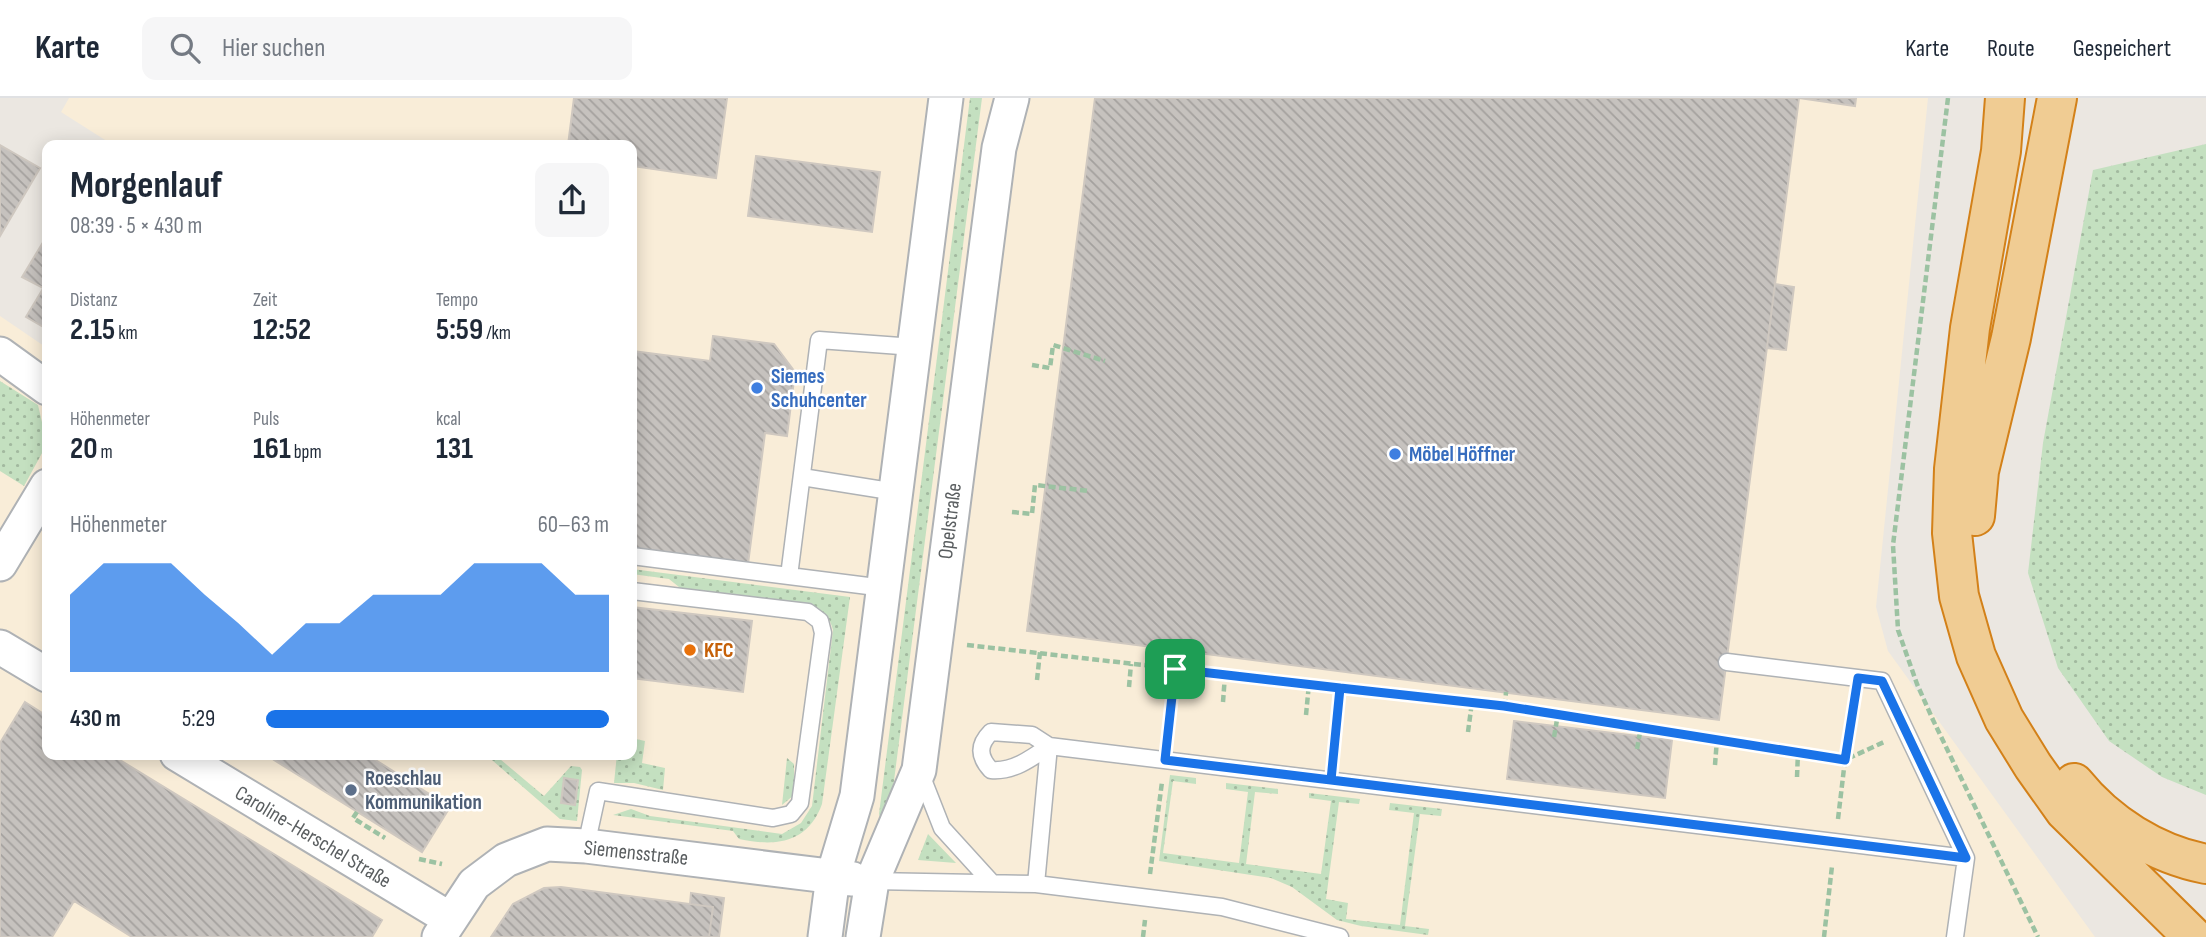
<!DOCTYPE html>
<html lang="de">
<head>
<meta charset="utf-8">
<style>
  :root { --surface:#fff; --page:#f6f6f7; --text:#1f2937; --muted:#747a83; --line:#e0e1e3; --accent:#1a73e8 }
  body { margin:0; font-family:"Sofia Sans Condensed",sans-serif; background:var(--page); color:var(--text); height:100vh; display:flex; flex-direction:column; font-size:26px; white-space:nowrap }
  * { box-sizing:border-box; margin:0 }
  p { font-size:23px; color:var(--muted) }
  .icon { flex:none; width:38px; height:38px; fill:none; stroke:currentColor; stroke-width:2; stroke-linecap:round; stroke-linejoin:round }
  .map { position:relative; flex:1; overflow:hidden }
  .details { position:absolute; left:42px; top:42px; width:595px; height:620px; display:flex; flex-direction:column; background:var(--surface); border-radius:14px; box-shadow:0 4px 18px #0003 }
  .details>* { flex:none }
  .pin { position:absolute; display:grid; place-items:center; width:60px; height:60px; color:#fff; margin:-30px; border-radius:14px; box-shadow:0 4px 10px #0006 }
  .round { display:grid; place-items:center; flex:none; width:74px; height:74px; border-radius:14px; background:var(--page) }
  .overview { display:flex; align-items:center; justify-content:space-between; height:119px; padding:0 28px }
  h1 { font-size:38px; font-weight:700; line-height:52px }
  .metrics { display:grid; grid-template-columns:repeat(3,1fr); gap:10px; height:119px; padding:7px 28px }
  .metrics div { display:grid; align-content:center }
  .metrics b { font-size:30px; font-weight:700 }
  .metrics small { font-size:19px; font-weight:400 }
  .metrics p { font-size:19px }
  .chart { height:196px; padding:14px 28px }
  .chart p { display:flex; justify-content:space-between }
  .chart svg { width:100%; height:126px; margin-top:7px; fill:var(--accent); opacity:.7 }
  ul { padding:0 28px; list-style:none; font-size:23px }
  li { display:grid; grid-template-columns:112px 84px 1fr; align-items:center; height:52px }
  li i { height:18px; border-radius:9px; background:var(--accent) }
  header { display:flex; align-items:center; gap:42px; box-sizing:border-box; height:98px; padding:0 35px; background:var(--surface); border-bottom:2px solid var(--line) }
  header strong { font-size:33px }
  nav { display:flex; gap:38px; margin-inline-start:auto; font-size:24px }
  .search { width:490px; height:63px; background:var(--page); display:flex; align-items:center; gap:18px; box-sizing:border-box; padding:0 24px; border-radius:14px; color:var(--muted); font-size:26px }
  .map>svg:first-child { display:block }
  .commercial { fill:#f9edd8 }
  .grass { fill:url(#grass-dots); fill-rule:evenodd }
  .building { fill:url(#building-back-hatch); stroke:#cfc8c0; stroke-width:2 }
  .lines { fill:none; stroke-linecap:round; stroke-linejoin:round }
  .service-casing { stroke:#afb2b5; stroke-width:19 }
  .minor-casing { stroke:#afb2b5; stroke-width:37 }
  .motorway-casing { stroke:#d38119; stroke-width:42 }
  .path { stroke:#9cc2a2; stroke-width:4.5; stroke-dasharray:7 3.5; stroke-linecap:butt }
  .service { stroke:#fff; stroke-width:16 }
  .minor { stroke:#fff; stroke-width:33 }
  .motorway { stroke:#f0cc93; stroke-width:38 }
  .route-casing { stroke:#fff; stroke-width:14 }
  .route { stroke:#1a73e8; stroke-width:9 }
  .shop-dot { fill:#3f7fe0; stroke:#fff; stroke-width:2.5 }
  .food-dot { fill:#e8710a; stroke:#fff; stroke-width:2.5 }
  .service-dot { fill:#5c6f8a; stroke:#fff; stroke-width:2.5 }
  .labels { text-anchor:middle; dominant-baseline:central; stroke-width:5; stroke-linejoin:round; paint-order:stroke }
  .shop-label { font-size:21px; font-weight:bold; fill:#366cbe; stroke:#fff; text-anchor:start }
  .street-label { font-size:21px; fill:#5a5e60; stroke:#fff }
  .food-label { font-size:21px; font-weight:bold; fill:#c56008; stroke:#fff; text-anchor:start }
  .service-label { font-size:21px; font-weight:bold; fill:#4e5e75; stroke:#fff; text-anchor:start }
</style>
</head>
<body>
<header>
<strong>Karte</strong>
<div class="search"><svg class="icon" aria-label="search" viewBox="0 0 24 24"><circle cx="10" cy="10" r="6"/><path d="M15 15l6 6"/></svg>Hier suchen</div>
<nav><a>Karte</a><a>Route</a><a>Gespeichert</a></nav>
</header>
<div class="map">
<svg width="2206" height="839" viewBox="0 0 2206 839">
  <defs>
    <pattern id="grass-dots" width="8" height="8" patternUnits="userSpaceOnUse" patternTransform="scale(1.75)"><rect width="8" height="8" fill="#c4e0c0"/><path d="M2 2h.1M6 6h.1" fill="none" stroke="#a2b99f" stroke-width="1.8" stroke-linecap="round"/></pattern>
    <pattern id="building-back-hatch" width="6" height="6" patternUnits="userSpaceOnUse" patternTransform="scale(1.75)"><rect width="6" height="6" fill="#c6c2be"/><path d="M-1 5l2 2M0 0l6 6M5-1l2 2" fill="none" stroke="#a4a19e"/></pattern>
  </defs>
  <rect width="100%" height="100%" fill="#ebe7e1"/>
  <path class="commercial" d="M 69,0 L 1928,0 L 1876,509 L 1888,553 L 2095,839 L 0,839 L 0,218 L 47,250 L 47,656 L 632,656 L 632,47 L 113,47 L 61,14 Z"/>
  <path class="grass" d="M 970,0 L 982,0 L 891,706 L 886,720 L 880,719 L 879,716 Z
    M 2206,46 L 2206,697 L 2162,679 L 2109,643 L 2058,570 L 2028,475 L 2043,345 L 2093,72 Z
    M 0,283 L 38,307 L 47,346 L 24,388 L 0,373 Z
    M 632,471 L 850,499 L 822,706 C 808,745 776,749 739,741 L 733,733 L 613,717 L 631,711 L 650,718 L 782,736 L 801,725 L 812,708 L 833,532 C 830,519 823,513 811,508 L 684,493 L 669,481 L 632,476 Z
    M 636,641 L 645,643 L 642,665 L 665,670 L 663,692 L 634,685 L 614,685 L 617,656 L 632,656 L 632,642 Z
    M 485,656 L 494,656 L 544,698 L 571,668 L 580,669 L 582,672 L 577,723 L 560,721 ZM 565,680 L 578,682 L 574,707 L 561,705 Z
    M 787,660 L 794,666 L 794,697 L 782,707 Z
    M 1170,677 L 1196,680 L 1196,686 L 1173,683 L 1163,755 L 1239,765 L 1248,694 L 1226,691 L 1226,685 L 1278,691 L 1278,696 L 1255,694 L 1246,766 L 1321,776 L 1331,703 L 1309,700 L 1309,695 L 1360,701 L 1359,706 L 1339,704 L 1326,801 L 1348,805 L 1346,821 L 1400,827 L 1414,715 L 1389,712 L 1390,705 L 1442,711 L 1441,718 L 1420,716 L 1405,828 L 1429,831 L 1428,837 L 1361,828 L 1337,822 L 1292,789 L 1271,780 L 1159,763 Z
    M 928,736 L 956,765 L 918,762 Z"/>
  <path class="building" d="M 574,0 L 727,0 L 716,80 L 632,68 L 632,47 L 568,47 Z
    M 1095,0 L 1799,0 L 1719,622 L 1027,533 Z
    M 1799,0 L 1856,0 L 1855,8 Z
    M 0,47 L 40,70 L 0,138 Z
    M 756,58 L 880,74 L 872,134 L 748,118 Z
    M 45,141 L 47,142 L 47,183 L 43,190 L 22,179 Z
    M 47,184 L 47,231 L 26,219 Z
    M 1775,186 L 1794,189 L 1786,252 L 1767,250 Z
    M 713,238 L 774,246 L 795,274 L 787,338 L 765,335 L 748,466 L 632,451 L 632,253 L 710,263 Z
    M 632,509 L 752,523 L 743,594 L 632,580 Z
    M 25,604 L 47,618 L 47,656 L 110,656 L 382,822 L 372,839 L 132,839 L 74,803 L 52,839 L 0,839 L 0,645 Z
    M 1514,623 L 1672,642 L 1665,700 L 1507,681 Z
    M 278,656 L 366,656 L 450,709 L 422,754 L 274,662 Z
    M 564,680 L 578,682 L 575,707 L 561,705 Z
    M 561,789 L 713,809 L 709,839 L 491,839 L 513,806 L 544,790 Z
    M 691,795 L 724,800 L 719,839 L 709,839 L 713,809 L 690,806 Z"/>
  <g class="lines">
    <g class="service-casing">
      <path id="service" d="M 802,379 L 896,394
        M 632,458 L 789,478
        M 884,490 L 789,478 L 819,242 L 914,249
        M 1727,564 L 1882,583 L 1966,760 L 1955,839
        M 1049,648 C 1032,660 1013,674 991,672 C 978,658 978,647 991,634 L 1032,637 L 1049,648 L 1966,760
        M 920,674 L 942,730 L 992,785
        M 586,748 L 598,693 L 773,720 L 791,716 L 800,705 L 823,535 L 820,523 L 808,514 L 632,493
        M 872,783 L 1036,786 L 1222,809 L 1340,839
        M 1036,786 L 1049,648"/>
    </g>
    <g class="minor-casing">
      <path id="minor" d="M 0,256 L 47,290
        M 0,466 L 47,388
        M 0,549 L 47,577
        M 177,656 L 450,821
        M 439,839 L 474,786 L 506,762 L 547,746 L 586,748 L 853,781
        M 825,839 L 833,778 L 857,698 L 946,0
        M 863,839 L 872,783 L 919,672 L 999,50 L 1012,0"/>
    </g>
    <g class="motorway-casing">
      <path id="motorway" d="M 2005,0 L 2001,53 L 1970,230 L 1954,371 L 1952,435 L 1959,498 L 1976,558 L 2004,621 L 2033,668 L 2065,713 L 2193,839
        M 1975,418 L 1979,373 L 2011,240 L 2057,0
        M 2074,685 C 2107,726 2155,756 2206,766"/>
    </g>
    <path class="path" d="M 1948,0 L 1893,447 L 1898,532 L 1917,586 L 1933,622 L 2038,839
      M 1032,267 L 1050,270 L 1053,247 L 1105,263
      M 1012,414 L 1032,416 L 1035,387 L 1089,393
      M 967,547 L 1505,608 L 1845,662 L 1854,601
      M 1037,582 L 1040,554
      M 1129,589 L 1131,566
      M 1223,604 L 1225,577
      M 1505,608 L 1506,594
      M 1306,617 L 1309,586
      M 1468,634 L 1472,604
      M 1554,639 L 1558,616
      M 1167,640 L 1175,571
      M 1637,651 L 1641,629
      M 1334,658 L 1340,590
      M 1715,667 L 1717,641
      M 1797,679 L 1798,654
      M 357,714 L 353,720 L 385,740
      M 1838,721 L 1845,662 L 1884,644
      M 419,761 L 442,766
      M 1150,776 L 1162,684
      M 1143,839 L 1145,822
      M 1824,839 L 1832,768"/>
    <use href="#service" class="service"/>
    <use href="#minor" class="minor"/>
    <use href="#motorway" class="motorway"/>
  </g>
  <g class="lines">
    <g class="route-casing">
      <path id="route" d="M 1175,571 L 1165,662 L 1331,682 L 1340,590 L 1504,608 L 1845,662 L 1858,580 L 1882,583 L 1966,760 L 1331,682 L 1340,590 L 1175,571"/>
    </g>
    <use href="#route" class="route"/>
  </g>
  <g class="shop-dot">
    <circle cx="757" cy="290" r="7"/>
    <circle cx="1395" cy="356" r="7"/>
  </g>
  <circle class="food-dot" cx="690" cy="552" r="7"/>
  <circle class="service-dot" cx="351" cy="692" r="7"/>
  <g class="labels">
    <g class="shop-label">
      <text x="771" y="278">Siemes<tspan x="771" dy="24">Schuhcenter</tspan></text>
      <text x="1409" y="356">Möbel Höffner</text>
    </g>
    <g class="street-label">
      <text transform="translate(950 423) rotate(-83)">Opelstraße</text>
      <text transform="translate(313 739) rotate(31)">Caroline-Herschel Straße</text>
      <text transform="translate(636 755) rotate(6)">Siemensstraße</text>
    </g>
    <g class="food-label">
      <text x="704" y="552">KFC</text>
    </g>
    <g class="service-label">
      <text x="365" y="680">Roeschlau<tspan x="365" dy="24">Kommunikation</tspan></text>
    </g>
  </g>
</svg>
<div class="pin" style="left:1175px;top:571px;background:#1e9e55"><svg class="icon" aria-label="arrive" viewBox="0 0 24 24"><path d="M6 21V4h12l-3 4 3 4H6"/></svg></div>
<section class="details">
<div class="overview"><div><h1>Morgenlauf</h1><p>08:39 · 5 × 430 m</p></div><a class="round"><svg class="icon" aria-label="share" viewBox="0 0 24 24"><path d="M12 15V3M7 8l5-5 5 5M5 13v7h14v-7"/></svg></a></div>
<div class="metrics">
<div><p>Distanz</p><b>2.15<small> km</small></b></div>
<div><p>Zeit</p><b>12:52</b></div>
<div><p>Tempo</p><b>5:59<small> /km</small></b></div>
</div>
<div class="metrics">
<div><p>Höhenmeter</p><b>20<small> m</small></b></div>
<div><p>Puls</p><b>161<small> bpm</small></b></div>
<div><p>kcal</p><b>131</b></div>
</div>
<div class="chart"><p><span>Höhenmeter</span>60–63 m</p>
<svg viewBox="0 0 160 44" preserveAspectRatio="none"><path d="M0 44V17L10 6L20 6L30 6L40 17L50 27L60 38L70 27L80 27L90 17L100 17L110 17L120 6L130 6L140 6L150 17L160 17V44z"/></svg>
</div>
<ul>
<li><b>430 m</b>5:29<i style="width:100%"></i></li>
</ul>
</section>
</div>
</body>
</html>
